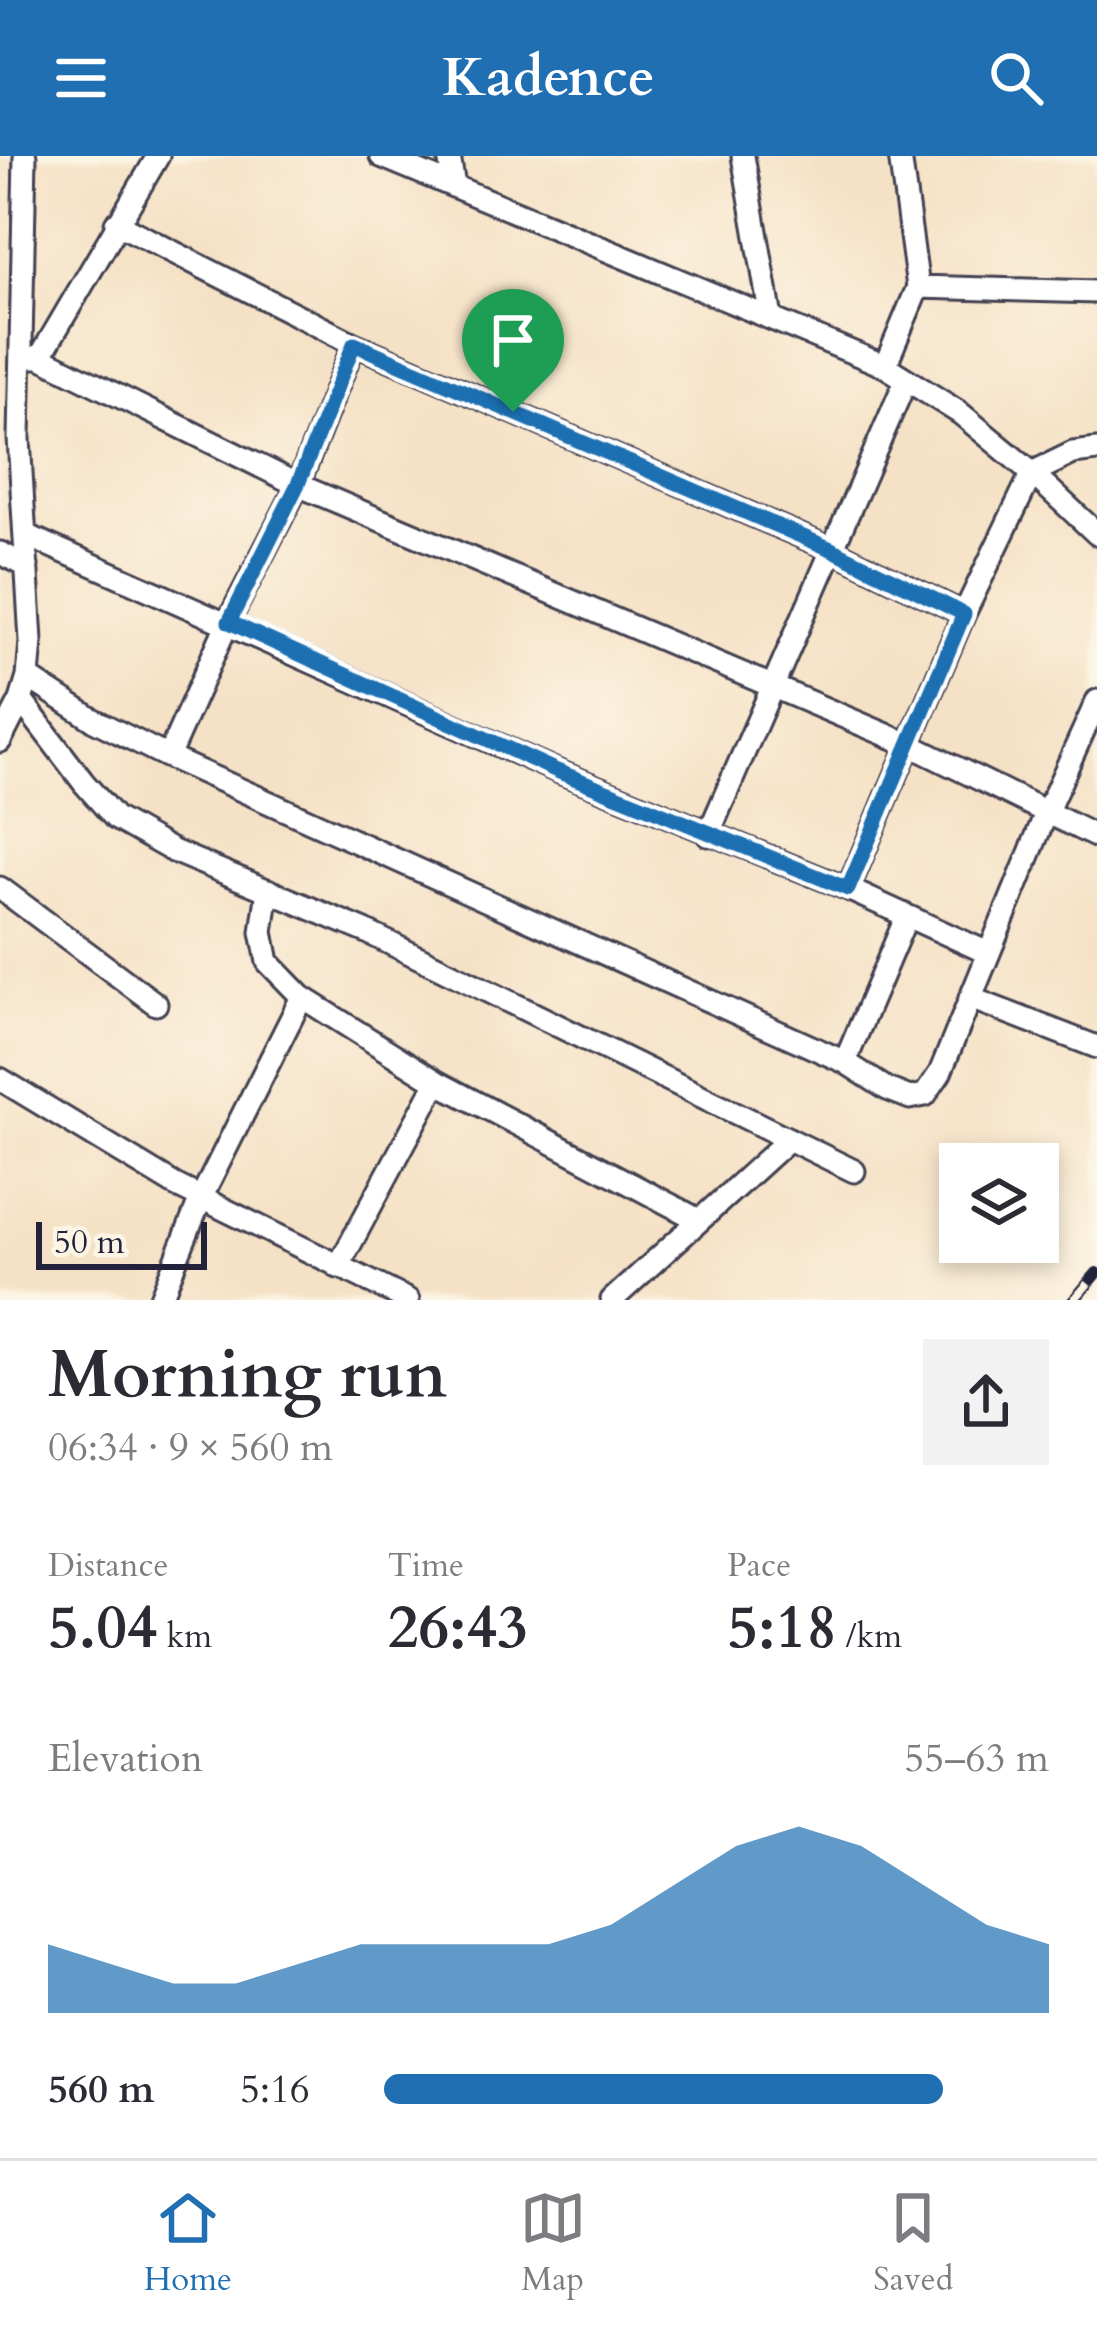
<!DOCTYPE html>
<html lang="en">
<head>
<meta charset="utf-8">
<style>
  :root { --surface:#fff; --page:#f2f2f3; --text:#2b2b33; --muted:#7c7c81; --line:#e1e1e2; --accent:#1f6fb2 }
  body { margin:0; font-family:Cardo,serif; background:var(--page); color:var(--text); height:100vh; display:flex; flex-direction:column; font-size:45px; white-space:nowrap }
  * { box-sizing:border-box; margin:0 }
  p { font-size:39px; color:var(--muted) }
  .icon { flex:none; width:66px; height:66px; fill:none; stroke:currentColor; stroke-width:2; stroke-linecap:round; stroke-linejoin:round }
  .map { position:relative; height:1144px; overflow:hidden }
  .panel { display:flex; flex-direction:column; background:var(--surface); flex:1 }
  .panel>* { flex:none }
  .buttons { position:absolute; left:939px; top:987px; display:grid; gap:24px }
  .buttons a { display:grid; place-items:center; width:120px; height:120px; border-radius:0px; background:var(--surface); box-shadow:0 6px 18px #0003; font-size:60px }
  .scale { position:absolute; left:36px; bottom:30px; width:171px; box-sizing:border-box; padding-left:12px; border:6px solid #22223b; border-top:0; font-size:33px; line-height:42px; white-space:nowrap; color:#22223b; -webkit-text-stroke:9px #fcf5e5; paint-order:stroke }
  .pin { position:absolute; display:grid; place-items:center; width:102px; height:102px; color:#fff; margin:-123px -51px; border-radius:50% 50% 50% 0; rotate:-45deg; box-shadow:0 0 12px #0007 }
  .pin .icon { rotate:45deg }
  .round { display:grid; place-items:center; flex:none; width:126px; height:126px; border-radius:0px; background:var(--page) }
  .headline { display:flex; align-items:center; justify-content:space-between; height:204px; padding:0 48px }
  h1 { font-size:66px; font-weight:700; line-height:90px }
  .stats { display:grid; grid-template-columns:repeat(3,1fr); gap:18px; height:204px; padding:12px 48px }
  .stats div { display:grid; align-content:center }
  .stats b { font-size:60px; font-weight:700 }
  .stats small { font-size:33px; font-weight:400 }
  .stats p { font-size:33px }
  .chart { height:336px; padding:24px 48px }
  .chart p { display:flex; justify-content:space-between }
  .chart svg { width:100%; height:216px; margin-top:12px; fill:var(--accent); opacity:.7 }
  ul { padding:0 48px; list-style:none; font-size:39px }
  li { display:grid; grid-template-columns:192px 144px 1fr; align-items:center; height:90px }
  li i { height:30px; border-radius:15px; background:var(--accent) }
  header { display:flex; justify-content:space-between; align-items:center; height:156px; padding:0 48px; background:var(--accent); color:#fff; font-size:54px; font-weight:700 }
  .menu { display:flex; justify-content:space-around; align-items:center; height:168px; border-top:3px solid var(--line); background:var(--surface); font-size:33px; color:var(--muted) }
  .menu a { display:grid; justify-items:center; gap:6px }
  .menu .current { color:var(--accent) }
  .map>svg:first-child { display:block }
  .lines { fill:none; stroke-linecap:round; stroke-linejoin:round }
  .street-casing { stroke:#423f50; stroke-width:27 }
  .street { stroke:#fff; stroke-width:21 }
  .rail-casing { stroke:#22223b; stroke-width:12 }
  .rail { stroke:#fcf5e5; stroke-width:8; stroke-dasharray:22; stroke-linecap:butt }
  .route-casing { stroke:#fff; stroke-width:24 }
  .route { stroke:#1f6fb2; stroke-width:15 }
</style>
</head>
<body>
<header><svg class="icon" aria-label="menu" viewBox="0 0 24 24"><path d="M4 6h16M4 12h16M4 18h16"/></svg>Kadence<svg class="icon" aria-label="search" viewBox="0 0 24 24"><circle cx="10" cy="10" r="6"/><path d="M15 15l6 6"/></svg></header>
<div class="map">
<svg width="1097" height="1144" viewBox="0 0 1097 1144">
  <rect width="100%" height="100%" fill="#fcf5e5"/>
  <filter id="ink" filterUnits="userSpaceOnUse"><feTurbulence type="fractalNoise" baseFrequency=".00833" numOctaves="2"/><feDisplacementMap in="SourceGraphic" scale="24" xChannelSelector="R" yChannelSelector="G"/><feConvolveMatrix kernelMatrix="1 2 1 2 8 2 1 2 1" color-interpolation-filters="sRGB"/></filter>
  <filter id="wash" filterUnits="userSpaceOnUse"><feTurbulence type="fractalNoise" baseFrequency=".004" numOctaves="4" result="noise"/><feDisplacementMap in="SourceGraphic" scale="48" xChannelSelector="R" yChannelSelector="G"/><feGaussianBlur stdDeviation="2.7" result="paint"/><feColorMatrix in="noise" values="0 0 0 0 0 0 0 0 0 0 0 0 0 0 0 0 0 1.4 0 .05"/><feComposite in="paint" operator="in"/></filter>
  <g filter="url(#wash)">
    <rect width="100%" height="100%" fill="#f5e1c5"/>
  </g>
  <g filter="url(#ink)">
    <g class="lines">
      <g class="street-casing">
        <path id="street" d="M 381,0 L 885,210 L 960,257 L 1032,317 L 964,458 L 848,733
          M 449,0 L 454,30
          M 743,0 L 771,162
          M 116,67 L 354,188 L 831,393 L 964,458
          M 918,131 L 1097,136
          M 25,201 L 40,201 L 158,0
          M 40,201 L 298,329 L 908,588 L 1097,681
          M 885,210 L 918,131 L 900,0
          M 1097,294 L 1073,297 L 1032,317 L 1097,378
          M 26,379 L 557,615 L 848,733 L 988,797
          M 0,397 L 27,410
          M 28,521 L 92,563 L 168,601 L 845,906 L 887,933 L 910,942 L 925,939 L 940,917 L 1047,655 L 1097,545
          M 21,544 L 84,627 L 115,662 L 173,695 L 365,775 L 854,1015
          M 0,585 L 21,544 L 28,521 L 31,485 L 19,282 L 25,0
          M 168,601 L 228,466 L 298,329 L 354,188
          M 708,679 L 906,224
          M 0,732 L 156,848
          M 268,734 L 262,776 L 268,806 L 302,841 L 437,926 L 697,1063
          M 970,842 L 1097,891
          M 845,906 L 906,762
          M 0,923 L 175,1029 L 408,1144
          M 338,1111 L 437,926
          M 160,1144 L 201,1042 L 302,841
          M 612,1144 L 789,983"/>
      </g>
      <use href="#street" class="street"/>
      <g class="rail-casing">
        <path id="rail" d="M 1074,1144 L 1097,1117"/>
      </g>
      <use href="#rail" class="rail"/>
    </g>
  </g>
  <g class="lines" filter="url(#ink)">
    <g class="route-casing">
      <path id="route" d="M 354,188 L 831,393 L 964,458 L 848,733 L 557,615 L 229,466 L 298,328 Z"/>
    </g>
    <use href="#route" class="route"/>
  </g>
</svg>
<div class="buttons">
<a><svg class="icon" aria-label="layers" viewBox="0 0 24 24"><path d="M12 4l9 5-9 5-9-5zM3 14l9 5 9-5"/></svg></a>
</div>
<div class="scale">50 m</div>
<div class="pin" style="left:513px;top:256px;background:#1e9e55"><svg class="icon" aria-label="arrive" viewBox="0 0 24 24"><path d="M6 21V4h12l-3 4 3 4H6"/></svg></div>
</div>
<section class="panel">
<div class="headline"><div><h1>Morning run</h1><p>06:34 · 9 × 560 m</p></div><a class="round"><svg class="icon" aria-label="share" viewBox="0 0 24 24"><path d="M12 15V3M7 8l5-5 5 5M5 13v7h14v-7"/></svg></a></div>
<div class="stats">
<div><p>Distance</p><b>5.04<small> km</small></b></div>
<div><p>Time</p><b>26:43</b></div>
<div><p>Pace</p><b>5:18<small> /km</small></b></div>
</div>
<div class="chart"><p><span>Elevation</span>55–63 m</p>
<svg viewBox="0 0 160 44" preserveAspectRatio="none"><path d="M0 44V30L10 34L20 38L30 38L40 34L50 30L60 30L70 30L80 30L90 26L100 18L110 10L120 6L130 10L140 18L150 26L160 30V44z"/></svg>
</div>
<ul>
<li><b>560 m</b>5:16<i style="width:84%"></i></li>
</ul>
</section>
<nav class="menu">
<a class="current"><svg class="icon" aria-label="home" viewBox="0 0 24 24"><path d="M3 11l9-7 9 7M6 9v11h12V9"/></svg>Home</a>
<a><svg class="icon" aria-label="map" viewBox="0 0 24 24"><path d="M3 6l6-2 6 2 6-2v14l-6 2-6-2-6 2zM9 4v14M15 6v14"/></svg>Map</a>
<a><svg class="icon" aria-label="saved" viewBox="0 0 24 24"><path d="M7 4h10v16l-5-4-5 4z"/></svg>Saved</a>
</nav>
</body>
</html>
